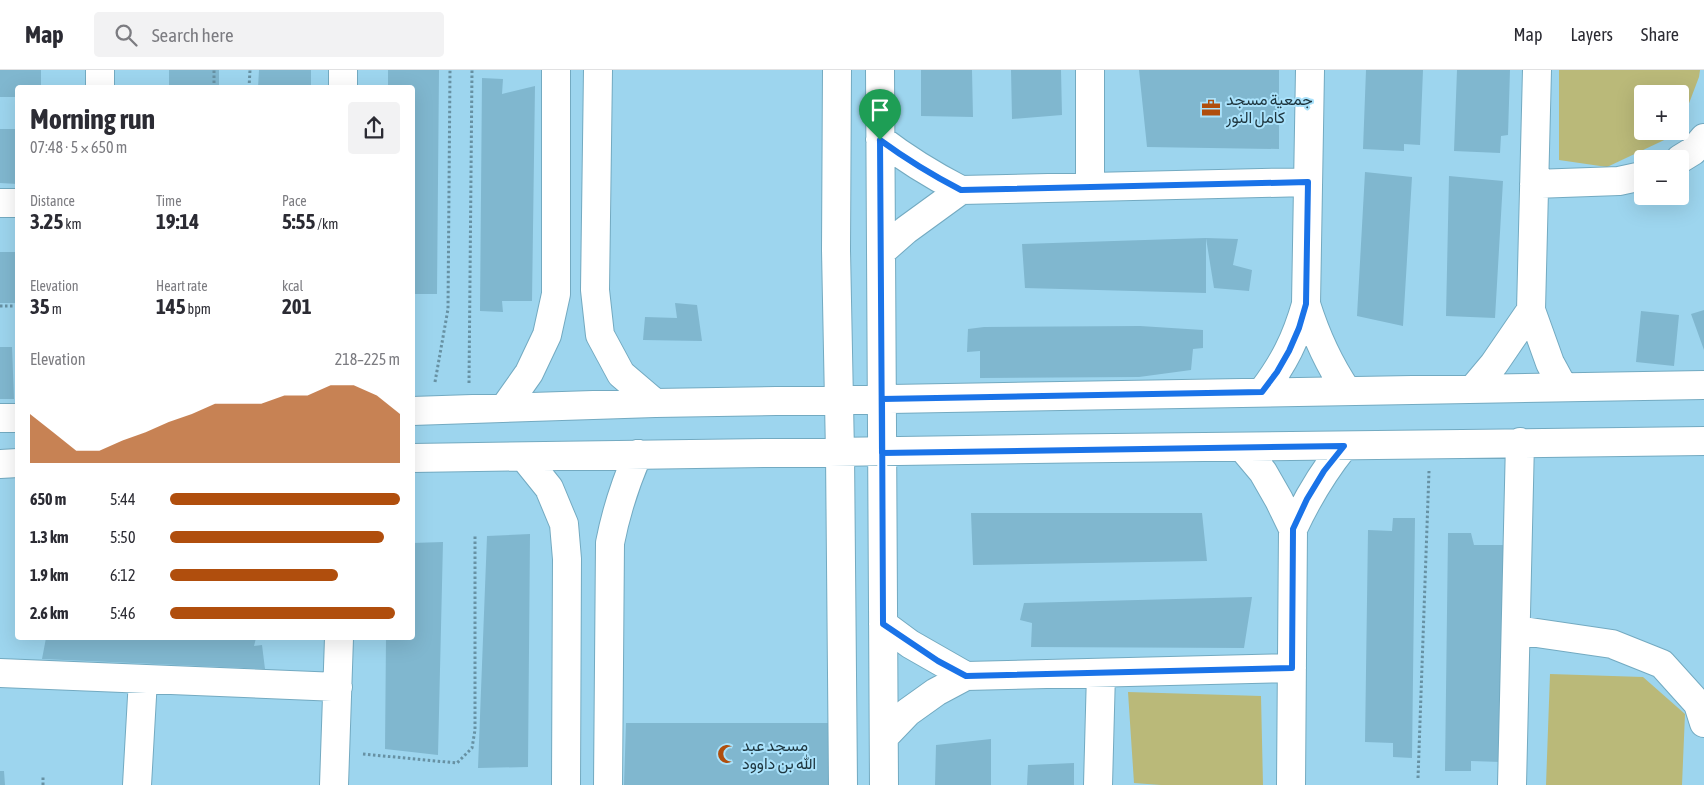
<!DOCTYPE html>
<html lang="en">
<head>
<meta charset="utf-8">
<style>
  :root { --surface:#fff; --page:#f2f2f3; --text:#2b2b33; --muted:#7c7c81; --line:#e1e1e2; --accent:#b04e0d }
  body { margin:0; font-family:"Asap Condensed",Vazirmatn,sans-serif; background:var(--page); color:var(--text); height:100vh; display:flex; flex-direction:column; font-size:19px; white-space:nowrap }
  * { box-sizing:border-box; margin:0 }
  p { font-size:16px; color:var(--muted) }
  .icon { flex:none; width:28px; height:28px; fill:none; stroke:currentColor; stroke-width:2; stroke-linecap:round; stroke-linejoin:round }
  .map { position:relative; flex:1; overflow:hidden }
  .sheet { position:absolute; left:15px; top:15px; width:400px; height:555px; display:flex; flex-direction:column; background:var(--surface); border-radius:5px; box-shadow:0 5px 20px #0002 }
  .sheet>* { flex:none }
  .tools { position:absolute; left:1634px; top:15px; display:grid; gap:10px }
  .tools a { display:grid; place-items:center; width:55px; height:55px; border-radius:5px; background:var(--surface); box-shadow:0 5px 20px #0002; font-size:25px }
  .pin { position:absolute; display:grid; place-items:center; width:42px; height:42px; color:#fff; margin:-51px -21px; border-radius:50% 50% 50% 0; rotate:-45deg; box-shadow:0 0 5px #0007 }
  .pin .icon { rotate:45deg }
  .round { display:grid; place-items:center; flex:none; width:52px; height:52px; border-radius:5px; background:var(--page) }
  .headline { display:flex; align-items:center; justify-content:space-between; height:85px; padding:0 15px }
  h1 { font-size:28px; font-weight:700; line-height:38px }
  .stats { display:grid; grid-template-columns:repeat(3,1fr); gap:8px; height:85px; padding:5px 15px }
  .stats div { display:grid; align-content:center }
  .stats b { font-size:21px; font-weight:700 }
  .stats small { font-size:14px; font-weight:400 }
  .stats p { font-size:14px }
  .chart { height:140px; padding:10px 15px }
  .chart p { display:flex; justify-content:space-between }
  .chart svg { width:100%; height:90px; margin-top:5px; fill:var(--accent); opacity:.7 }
  ul { padding:0 15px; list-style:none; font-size:16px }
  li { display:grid; grid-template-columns:80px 60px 1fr; align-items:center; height:38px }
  li i { height:12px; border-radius:6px; background:var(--accent) }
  header { display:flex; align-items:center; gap:30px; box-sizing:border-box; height:70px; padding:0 25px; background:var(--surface); border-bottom:1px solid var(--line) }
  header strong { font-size:24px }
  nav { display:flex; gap:28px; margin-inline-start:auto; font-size:18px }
  .search { width:350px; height:45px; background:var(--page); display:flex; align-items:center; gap:12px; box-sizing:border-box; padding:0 18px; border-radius:5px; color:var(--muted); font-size:19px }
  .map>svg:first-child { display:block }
  .green { fill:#bab979 }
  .building { fill:#80b7cf }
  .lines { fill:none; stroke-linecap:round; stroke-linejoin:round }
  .minor-casing { stroke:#73aac1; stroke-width:30 }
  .path { stroke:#6791a3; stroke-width:3; stroke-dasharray:2.5 2.5; stroke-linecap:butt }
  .minor { stroke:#fff; stroke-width:28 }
  .route-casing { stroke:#fff; stroke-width:10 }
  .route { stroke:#1a73e8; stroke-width:6 }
  .labels { text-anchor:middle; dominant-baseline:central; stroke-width:4; stroke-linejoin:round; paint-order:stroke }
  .poi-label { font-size:16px; fill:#1e353e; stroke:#aae2fb; text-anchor:start }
</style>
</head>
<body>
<header>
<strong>Map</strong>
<div class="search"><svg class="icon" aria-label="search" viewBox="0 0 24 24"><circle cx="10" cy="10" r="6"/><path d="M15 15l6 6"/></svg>Search here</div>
<nav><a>Map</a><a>Layers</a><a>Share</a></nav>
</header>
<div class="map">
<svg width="1704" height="715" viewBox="0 0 1704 715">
  <rect width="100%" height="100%" fill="#9dd5ee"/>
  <path class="green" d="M 1559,0 L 1700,0 L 1699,7 L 1680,57 L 1680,24 L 1642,24 L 1642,61 L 1678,61 L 1677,64 L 1607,97 L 1559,90 Z
    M 1550,604 L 1643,607 L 1685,644 L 1682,715 L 1546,715 Z
    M 1128,622 L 1261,626 L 1263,715 L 1161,715 L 1134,713 Z"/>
  <path class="building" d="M 0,0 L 41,0 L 41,18 L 18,18 L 18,27 L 0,27 Z
    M 169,0 L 219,0 L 219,18 L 169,18 Z
    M 259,0 L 311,0 L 311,18 L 258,18 Z
    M 388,0 L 439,0 L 437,224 L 414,224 L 414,213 L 412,213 L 412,18 L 388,18 Z
    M 921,0 L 972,0 L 973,47 L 921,46 Z
    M 1011,0 L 1061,0 L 1062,45 L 1012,49 Z
    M 1139,0 L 1279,0 L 1279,79 L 1147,77 Z
    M 1366,0 L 1423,0 L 1420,75 L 1404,74 L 1404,81 L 1363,79 Z
    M 1457,0 L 1510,0 L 1508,65 L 1501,66 L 1500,83 L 1454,81 Z
    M 482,8 L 503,9 L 502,24 L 535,16 L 532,231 L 502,231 L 503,242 L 480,241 Z
    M 0,59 L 18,59 L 18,114 L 0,113 Z
    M 1365,102 L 1412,107 L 1403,256 L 1357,246 Z
    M 1449,106 L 1503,111 L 1495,248 L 1446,246 Z
    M 1206,168 L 1238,169 L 1233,195 L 1252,200 L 1249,221 L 1214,218 L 1206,168 L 1206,223 L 1025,218 L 1022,174 Z
    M 0,182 L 18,182 L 18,233 L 0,233 Z
    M 675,233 L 697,235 L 702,271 L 643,270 L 645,247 L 677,248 Z
    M 1704,240 L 1704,280 L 1691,244 Z
    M 1641,241 L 1679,245 L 1674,296 L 1636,292 Z
    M 1140,256 L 1203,260 L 1203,278 L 1193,279 L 1191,300 L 1139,307 L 980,308 L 980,281 L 967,282 L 968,259 L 984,257 Z
    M 0,277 L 12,277 L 14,329 L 0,329 Z
    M 971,443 L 1202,443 L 1207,491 L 973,495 Z
    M 1393,448 L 1415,448 L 1412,688 L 1393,687 L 1393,673 L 1365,672 L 1368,460 L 1392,461 Z
    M 1448,463 L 1471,463 L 1474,475 L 1504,475 L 1501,692 L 1471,691 L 1471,701 L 1445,701 Z
    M 530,464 L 528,697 L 478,698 L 487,466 Z
    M 443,472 L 438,685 L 385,679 L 386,568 L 412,568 L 412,473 Z
    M 1252,527 L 1244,578 L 1031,577 L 1032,553 L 1020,550 L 1024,533 Z
    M 46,568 L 256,568 L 254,576 L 262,575 L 265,599 L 42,589 Z
    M 626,653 L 828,653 L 828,715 L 624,715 Z
    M 991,669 L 991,715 L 935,715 L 936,675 Z
    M 1074,693 L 1074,715 L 1027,715 L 1028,695 Z
    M 0,701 L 4,701 L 5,715 L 0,715 Z"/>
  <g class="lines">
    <g class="minor-casing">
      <path id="minor" d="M 598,0 L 595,220 L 600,265 L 621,304 L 655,333
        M 837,0 L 836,180 L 840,383 L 843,715
        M 880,0 L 884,715
        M 1090,0 L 1090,117
        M 1537,0 L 1531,240 L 1550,293 L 1563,317
        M 100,18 L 100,0
        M 343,18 L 343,0
        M 880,69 C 906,89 932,105 961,120 L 1308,112
        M 1680,89 L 1693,81 L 1704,68
        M 1534,114 L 1619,111 L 1642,106
        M 0,133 L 18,133
        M 881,182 L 906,160 L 961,120
        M 1306,234 C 1316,266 1328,293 1347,321
        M 1473,319 L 1494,294 L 1531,240
        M 1262,322 C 1284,293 1296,269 1306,234 L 1310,0
        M 505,337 L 529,303 L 547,265 L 556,224 L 556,0
        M 412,341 L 655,333 L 1704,315
        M 0,348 L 18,348
        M 1242,377 L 1263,402 L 1279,430 L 1293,459
        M 524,387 L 549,418 L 564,454 L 567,489 L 566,715
        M 412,388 C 843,383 1273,374 1704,371
        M 0,394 L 18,393
        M 883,554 L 910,574 L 966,606
        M 1516,560 L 1612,574 L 1662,594 L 1698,634 L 1704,653
        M 0,603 L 338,617
        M 884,667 L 908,642 L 936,622 L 966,606 L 1292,598
        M 137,715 L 143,609
        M 334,715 L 339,568
        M 608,715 L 610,473 C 616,442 625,414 638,384
        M 1098,715 L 1101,603
        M 1291,715 L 1293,459 C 1307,429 1323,402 1344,376
        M 1512,715 L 1520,372"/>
    </g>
    <path class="path" d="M 214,18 L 214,0
      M 249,18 L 250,0
      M 0,236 L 18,236
      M 435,312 L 448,239 L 450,0
      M 469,313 L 472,0
      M 363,684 L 457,693 L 472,678 L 475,660 L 475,464
      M 1418,708 L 1429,401
      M 43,715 L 43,705"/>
    <use href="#minor" class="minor"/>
  </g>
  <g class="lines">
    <g class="route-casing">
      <path id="route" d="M 880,70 C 881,174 881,278 882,383 L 1344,376 L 1324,401 L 1307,429 L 1293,459 L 1292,598 L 966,606 L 938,591 L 883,554 L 882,329 L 1262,322 L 1277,302 L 1289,281 L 1299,258 L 1306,234 L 1308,112 L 961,120 C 932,105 906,89 880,70"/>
    </g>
    <use href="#route" class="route"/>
  </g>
  <defs>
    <g id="office-bare" transform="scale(1.5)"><path d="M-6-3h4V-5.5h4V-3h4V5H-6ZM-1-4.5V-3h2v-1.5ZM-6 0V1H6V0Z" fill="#b04e0d" stroke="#aae2fb" stroke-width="2.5" paint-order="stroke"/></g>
    <g id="mosque-bare" transform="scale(1.5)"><path d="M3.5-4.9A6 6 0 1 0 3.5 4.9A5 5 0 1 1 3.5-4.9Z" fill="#b04e0d" stroke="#aae2fb" stroke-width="2.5" paint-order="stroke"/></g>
  </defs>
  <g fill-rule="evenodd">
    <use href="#office-bare" x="1211" y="38"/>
    <use href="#mosque-bare" x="727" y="684"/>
  </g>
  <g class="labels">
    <g class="poi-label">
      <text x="1226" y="29">جمعية مسجد<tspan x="1226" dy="18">كامل النور</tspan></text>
      <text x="742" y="675">مسجد عبد<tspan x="742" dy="18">الله بن داوود</tspan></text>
    </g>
  </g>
</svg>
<div class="tools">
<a>+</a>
<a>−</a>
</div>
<div class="pin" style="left:880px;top:70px;background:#1e9e55"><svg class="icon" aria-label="arrive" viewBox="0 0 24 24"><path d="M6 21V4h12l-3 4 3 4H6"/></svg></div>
<section class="sheet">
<div class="headline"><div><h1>Morning run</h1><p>07:48 · 5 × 650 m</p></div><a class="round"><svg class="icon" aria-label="share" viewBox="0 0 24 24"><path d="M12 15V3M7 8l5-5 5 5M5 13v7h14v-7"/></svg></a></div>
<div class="stats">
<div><p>Distance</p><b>3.25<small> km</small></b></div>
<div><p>Time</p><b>19:14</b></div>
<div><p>Pace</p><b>5:55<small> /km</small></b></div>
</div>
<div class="stats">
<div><p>Elevation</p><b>35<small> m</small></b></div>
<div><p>Heart rate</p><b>145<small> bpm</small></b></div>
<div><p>kcal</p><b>201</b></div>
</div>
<div class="chart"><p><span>Elevation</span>218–225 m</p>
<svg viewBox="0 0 160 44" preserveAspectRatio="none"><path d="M0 44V20L10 29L20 38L30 38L40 33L50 29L60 24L70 20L80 15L90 15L100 15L110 11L120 11L130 6L140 6L150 11L160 20V44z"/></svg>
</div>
<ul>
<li><b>650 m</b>5:44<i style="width:100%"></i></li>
<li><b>1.3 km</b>5:50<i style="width:93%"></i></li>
<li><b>1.9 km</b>6:12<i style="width:73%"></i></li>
<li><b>2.6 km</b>5:46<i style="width:98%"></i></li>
</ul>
</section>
</div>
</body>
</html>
